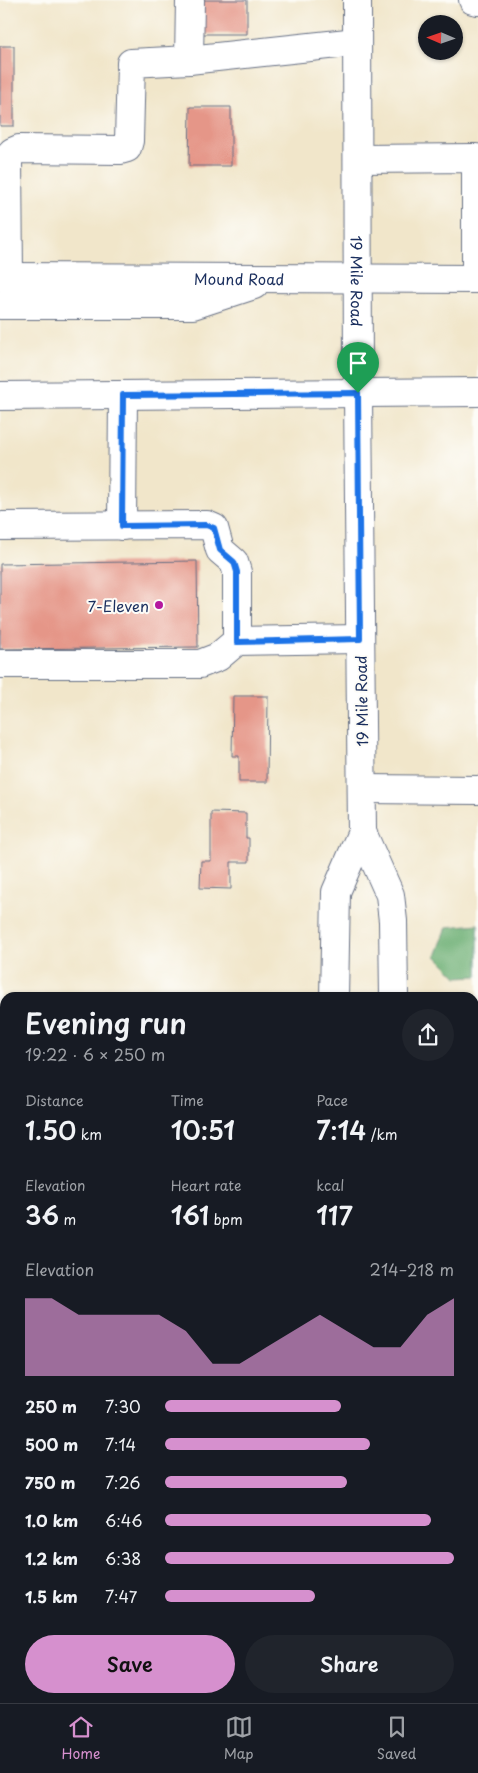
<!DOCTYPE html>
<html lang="en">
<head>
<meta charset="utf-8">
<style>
  :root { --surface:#171b24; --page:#20242c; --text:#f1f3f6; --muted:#9ea1a6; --line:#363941; --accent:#d690ce }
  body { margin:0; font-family:"Playpen Sans",sans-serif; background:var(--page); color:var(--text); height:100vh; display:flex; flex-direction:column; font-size:19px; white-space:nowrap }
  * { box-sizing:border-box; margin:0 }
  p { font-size:16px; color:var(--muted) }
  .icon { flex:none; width:28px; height:28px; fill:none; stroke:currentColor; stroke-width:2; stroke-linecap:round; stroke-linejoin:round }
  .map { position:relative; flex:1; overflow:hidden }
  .details { position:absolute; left:0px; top:992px; width:479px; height:711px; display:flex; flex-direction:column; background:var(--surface); border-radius:15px 15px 0 0; box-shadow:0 1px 4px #0004 }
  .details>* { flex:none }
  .needle { width:32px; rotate:272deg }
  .controls { position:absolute; left:418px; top:15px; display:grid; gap:10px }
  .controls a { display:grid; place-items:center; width:45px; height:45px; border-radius:50%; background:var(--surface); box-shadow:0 1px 4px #0004; font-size:25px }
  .pin { position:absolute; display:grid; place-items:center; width:42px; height:42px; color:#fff; margin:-51px -21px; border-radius:50% 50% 50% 0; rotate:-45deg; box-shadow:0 0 5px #0007 }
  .pin .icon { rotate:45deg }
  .round { display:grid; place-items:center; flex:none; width:52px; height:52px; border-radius:26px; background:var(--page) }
  .summary { display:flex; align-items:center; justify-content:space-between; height:85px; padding:0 25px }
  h1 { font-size:28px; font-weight:600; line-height:38px }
  .metrics { display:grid; grid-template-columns:repeat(3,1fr); gap:8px; height:85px; padding:5px 25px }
  .metrics div { display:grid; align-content:center }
  .metrics b { font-size:25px; font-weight:600 }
  .metrics small { font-size:14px; font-weight:400 }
  .metrics p { font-size:14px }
  .chart { height:140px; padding:10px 25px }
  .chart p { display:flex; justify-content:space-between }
  .chart svg { width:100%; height:90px; margin-top:5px; fill:var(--accent); opacity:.7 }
  .cta { display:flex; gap:10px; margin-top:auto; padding:10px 25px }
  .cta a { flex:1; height:58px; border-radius:30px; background:var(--accent); color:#111; font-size:20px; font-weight:600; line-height:58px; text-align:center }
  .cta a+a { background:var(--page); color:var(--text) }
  ul { padding:0 25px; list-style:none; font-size:16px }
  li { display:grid; grid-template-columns:80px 60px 1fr; align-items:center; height:38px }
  li i { height:12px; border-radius:6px; background:var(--accent) }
  .dock { display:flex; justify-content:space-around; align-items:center; height:70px; border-top:1px solid var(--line); background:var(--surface); font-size:14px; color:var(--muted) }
  .dock a { display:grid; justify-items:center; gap:2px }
  .dock .on { color:var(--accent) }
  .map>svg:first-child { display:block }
  .forest { fill:#6caf73; stroke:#446f68 }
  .building { fill:#e59688 }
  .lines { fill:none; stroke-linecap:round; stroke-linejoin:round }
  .minor-casing { stroke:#666f84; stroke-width:30 }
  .major-casing { stroke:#666f84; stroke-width:30 }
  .minor { stroke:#fff; stroke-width:28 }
  .major { stroke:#fff; stroke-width:28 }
  .route-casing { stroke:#fff; stroke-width:10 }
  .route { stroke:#1a73e8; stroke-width:6 }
  .poi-dot { fill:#b5179e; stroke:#fdfcf7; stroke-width:2 }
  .labels { text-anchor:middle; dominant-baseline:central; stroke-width:4; stroke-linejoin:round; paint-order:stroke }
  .street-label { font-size:15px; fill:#1b2f5e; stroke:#fdfcf7 }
  .poi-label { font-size:15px; fill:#1b2f5e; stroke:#fdfcf7; text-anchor:end }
</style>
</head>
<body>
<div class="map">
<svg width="478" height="1703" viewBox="0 0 478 1703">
  <rect width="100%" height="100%" fill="#fdfcf7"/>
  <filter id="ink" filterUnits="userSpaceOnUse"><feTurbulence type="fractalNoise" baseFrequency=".02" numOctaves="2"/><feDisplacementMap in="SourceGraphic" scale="10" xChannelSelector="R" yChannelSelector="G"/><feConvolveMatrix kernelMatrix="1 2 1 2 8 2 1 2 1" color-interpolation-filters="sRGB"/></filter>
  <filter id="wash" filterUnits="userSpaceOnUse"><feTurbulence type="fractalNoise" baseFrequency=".0096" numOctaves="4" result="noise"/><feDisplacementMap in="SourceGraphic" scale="20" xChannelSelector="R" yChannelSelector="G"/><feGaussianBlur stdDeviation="1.12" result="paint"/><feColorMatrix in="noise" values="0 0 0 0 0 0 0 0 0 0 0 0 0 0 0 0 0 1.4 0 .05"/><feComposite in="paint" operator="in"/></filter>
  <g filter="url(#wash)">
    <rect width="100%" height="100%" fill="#f1e6ca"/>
    <path class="forest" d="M 478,924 L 478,976 L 457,977 L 436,956 L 447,927 Z"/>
    <g id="blocks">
      <path class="building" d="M 193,0 L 247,0 L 247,34 L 193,34 Z
        M 0,46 L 14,46 L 14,126 L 0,126 Z
        M 190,107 L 231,107 L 231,166 L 189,166 Z
        M 197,561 L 198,647 L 0,649 L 0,564 Z
        M 233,696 L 268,696 L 267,782 L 239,782 L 239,756 L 232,756 Z
        M 211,812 L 246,813 L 246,838 L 249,838 L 249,862 L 231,862 L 231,889 L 200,888 L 201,861 L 211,861 Z
        M 5,1231 L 5,1284 L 0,1277 L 0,1235 Z
        M 5,1364 L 5,1383 L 4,1383 L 0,1365 Z
        M 5,1437 L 5,1452 L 0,1439 Z
        M 5,1483 L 5,1513 L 0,1501 L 0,1485 Z
        M 98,1699 L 126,1699 L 126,1703 L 98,1703 Z
        M 225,1699 L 255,1699 L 256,1703 L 225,1703 Z"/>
    </g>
  </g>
  <g filter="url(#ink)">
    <use href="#blocks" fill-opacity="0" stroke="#666f84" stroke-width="1"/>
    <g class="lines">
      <g class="minor-casing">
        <g id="minor">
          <path id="s1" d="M 357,0 L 358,393"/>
          <path d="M 473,0 L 478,1"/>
          <path d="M 189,60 L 190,0"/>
          <path d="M 358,159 L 476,158 L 476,279"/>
          <path d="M 9,277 L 8,158 L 12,152 L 19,149 L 120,150 L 127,148 L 129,141 L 131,63 L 189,60 L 357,42"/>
          <path d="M 0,526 L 207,525 L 214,528 L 220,550 L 234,562 L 237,572 L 237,641"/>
          <path d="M 122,526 L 123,395"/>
          <path d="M 0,664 L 200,664 L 218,657 L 237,641 L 360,639"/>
          <path d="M 362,789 L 478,790"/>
          <path d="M 474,1193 L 478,1193"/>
          <path d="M 474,1572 L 478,1572"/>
          <path d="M 0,1646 L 5,1644"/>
        </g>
      </g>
      <g class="major-casing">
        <g id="major">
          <path id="s2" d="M 0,277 L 478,279"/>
          <path d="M 0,305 L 193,305 L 254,285"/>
          <path d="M 0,396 L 478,392"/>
          <path d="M 362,832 L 390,895 L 393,921 L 394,998"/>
          <path d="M 334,998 L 336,892 L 362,832 L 358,393"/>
          <path d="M 340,1699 L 340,1703"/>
          <path d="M 400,1699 L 400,1703"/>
        </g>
      </g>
      <use href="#minor" class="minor"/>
      <use href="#major" class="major"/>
    </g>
  </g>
  <g class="lines" filter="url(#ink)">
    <g class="route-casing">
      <path id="route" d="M 358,393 L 360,639 L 237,642 L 237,572 L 234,562 L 220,550 L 214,528 L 206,525 L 122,526 L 123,395 Z"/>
    </g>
    <use href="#route" class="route"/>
  </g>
  <circle class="poi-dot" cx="159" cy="605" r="5"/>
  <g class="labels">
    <g class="street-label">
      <text stroke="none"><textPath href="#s2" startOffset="239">Mound Road</textPath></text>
      <text stroke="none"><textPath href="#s1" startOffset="281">19 Mile Road</textPath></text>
      <text transform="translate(361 701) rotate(-91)">19 Mile Road</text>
    </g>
    <g class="poi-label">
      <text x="149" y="605">7-Eleven</text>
    </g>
  </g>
</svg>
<div class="controls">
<a><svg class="needle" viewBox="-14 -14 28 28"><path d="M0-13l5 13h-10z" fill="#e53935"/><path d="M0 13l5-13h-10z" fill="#9ea1a6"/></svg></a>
</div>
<div class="pin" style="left:358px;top:393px;background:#1e9e55"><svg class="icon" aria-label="arrive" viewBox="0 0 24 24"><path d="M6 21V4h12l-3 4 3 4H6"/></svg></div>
<section class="details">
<div class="summary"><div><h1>Evening run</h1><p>19:22 · 6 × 250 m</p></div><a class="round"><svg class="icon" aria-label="share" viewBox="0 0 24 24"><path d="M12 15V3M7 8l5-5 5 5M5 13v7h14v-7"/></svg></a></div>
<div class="metrics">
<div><p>Distance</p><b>1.50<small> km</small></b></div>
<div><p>Time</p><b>10:51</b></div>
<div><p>Pace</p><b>7:14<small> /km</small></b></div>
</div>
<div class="metrics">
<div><p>Elevation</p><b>36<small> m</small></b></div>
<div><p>Heart rate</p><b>161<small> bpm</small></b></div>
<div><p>kcal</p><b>117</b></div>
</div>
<div class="chart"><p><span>Elevation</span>214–218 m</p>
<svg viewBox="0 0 160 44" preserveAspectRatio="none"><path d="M0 44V6L10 6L20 14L30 14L40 14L50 14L60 22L70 38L80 38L90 30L100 22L110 14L120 22L130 30L140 30L150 14L160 6V44z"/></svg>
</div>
<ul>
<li><b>250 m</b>7:30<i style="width:61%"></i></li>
<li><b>500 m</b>7:14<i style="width:71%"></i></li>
<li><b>750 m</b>7:26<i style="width:63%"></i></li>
<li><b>1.0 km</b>6:46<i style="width:92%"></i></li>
<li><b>1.2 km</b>6:38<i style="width:100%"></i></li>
<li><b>1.5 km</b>7:47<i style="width:52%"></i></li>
</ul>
<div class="cta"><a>Save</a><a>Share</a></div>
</section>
</div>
<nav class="dock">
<a class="on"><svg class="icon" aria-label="home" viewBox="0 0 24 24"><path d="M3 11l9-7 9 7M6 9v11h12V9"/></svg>Home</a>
<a><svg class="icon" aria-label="map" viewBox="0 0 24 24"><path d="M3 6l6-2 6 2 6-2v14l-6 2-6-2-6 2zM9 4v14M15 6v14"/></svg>Map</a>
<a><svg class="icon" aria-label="saved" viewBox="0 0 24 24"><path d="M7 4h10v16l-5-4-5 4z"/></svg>Saved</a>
</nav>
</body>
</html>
